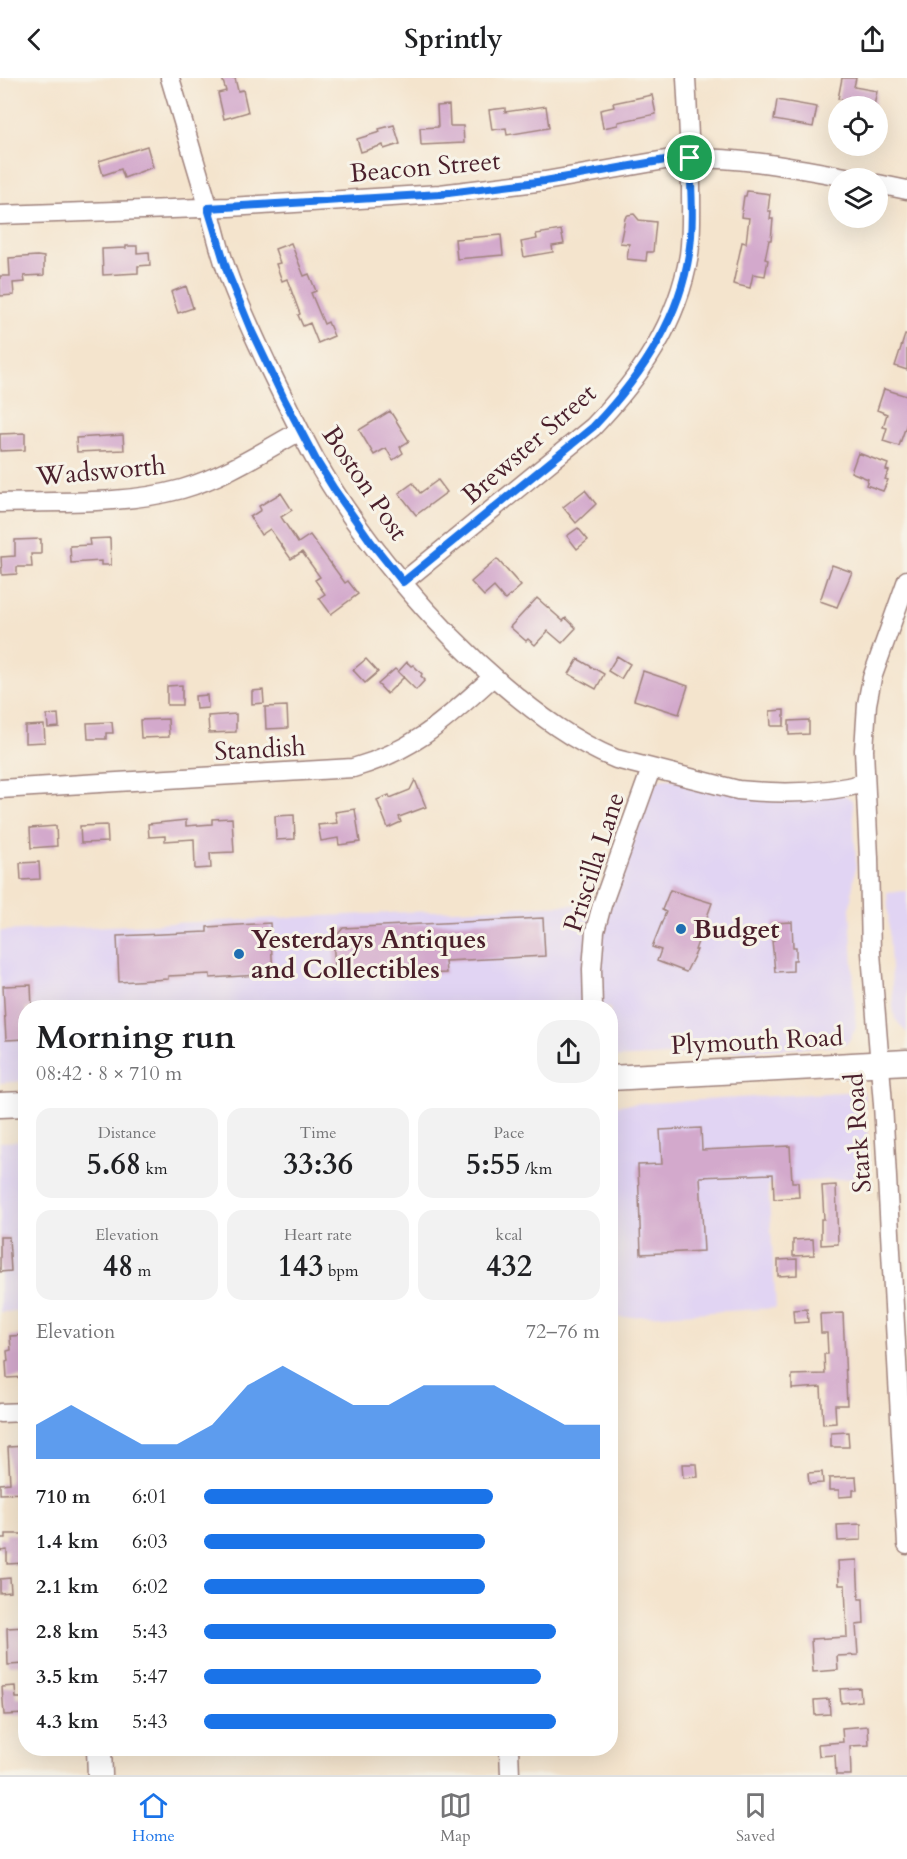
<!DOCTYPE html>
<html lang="en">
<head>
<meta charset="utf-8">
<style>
  :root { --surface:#fff; --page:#f2f2f2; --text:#202124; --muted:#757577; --line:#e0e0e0; --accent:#1a73e8 }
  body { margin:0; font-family:Cardo,serif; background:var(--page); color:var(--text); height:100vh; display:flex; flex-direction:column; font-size:22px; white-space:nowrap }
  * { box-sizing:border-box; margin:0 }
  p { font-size:20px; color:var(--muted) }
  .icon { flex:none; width:33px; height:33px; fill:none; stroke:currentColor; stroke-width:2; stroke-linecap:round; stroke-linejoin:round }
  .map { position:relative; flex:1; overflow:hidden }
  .sheet { position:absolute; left:18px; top:922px; width:600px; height:756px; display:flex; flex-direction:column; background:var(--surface); border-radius:24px; box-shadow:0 6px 24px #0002 }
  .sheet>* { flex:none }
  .tools { position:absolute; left:828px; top:18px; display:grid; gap:12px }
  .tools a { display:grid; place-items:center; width:60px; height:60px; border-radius:50%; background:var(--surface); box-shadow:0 6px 24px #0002; font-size:30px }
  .pin { position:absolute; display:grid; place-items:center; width:51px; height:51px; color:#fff; margin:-26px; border:3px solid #fff; border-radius:50%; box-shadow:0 2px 6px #0007 }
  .round { display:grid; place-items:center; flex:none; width:63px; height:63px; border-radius:24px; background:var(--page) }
  .headline { display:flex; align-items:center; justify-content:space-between; height:102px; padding:0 18px }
  h1 { font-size:33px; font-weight:800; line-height:45px }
  .stats { display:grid; grid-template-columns:repeat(3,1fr); gap:9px; height:102px; padding:6px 18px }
  .stats div { display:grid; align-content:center; border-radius:15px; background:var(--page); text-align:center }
  .stats b { font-size:30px; font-weight:800 }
  .stats small { font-size:16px; font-weight:400 }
  .stats p { font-size:16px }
  .chart { height:168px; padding:12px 18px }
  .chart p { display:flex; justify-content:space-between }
  .chart svg { width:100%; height:108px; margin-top:6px; fill:var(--accent); opacity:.7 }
  ul { padding:0 18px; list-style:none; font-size:20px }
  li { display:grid; grid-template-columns:96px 72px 1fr; align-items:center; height:45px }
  li i { height:15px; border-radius:8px; background:var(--accent) }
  header { display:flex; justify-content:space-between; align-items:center; height:78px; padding:0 18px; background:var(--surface); font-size:27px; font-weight:800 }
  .tabs { display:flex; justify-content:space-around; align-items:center; height:84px; border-top:2px solid var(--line); background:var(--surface); font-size:16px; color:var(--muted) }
  .tabs a { display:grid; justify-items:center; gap:3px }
  .tabs .current { color:var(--accent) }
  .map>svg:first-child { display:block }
  .built { fill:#e1d4f3 }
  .building { fill:#d3a9cc }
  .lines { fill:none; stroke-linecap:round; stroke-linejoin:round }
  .minor-casing { stroke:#9f827c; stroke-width:21 }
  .major-casing { stroke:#9f827c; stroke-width:27 }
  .minor { stroke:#fff; stroke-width:18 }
  .major { stroke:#fff; stroke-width:24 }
  .route-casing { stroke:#fff; stroke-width:12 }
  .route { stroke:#1a73e8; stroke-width:8 }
  .poi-dot { fill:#1f6fb2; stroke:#f7f3e8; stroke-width:2 }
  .labels { text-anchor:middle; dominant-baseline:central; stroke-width:6; stroke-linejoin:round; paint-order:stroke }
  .street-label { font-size:26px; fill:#4a1f2b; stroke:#f7f3e8 }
  .poi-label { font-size:26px; font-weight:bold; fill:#4a1f2b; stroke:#f7f3e8; text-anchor:start }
</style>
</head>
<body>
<header><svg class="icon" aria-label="back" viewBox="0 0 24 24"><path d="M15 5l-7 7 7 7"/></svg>Sprintly<svg class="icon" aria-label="share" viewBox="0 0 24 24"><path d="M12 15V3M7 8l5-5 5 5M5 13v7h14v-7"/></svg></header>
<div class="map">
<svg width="907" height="1697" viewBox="0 0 907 1697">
  <rect width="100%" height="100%" fill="#f7f3e8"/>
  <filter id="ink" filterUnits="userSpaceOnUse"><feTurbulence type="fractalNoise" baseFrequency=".0167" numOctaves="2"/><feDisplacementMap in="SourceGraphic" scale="12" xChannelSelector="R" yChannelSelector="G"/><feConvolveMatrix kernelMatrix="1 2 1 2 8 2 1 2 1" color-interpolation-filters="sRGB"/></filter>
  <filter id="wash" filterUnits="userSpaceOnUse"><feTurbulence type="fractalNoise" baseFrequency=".008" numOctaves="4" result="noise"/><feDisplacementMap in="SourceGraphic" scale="24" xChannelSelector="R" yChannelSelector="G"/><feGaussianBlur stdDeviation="1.35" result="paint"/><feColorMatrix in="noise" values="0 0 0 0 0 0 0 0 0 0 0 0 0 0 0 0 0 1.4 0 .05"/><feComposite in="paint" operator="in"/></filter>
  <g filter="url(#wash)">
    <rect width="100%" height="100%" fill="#f4e4cd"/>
    <path class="built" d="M 667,701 L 845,717 L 851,721 L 853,726 L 856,785 L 850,829 L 856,950 L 848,964 L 839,968 L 611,980 L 610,930 L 26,930 L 25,1003 L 0,1005 L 0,853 L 609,825 L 654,707 L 659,702 Z
      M 907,813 L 907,955 L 895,941 L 893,929 L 887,814 Z
      M 864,1013 L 871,1099 L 768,1106 L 776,1230 L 611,1240 L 611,1027 Z
      M 25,1063 L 25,1233 L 0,1234 L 0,1064 Z"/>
    <g id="blocks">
      <path class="building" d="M 222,0 L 235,0 L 238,13 L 243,12 L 248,34 L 224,41 L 218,15 L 226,13 Z
        M 842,0 L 856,0 L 854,9 L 877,13 L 874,28 L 850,28 L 851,23 L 838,21 Z
        M 652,17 L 656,36 L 618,44 L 618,47 L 603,50 L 600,32 L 614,29 L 613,25 Z
        M 777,22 L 817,29 L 813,49 L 774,42 Z
        M 449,27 L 450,48 L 463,48 L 464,65 L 421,67 L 420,50 L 438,49 L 437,28 Z
        M 546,28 L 549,50 L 507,57 L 506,50 L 492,52 L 489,32 L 505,30 L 505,34 Z
        M 394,47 L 400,66 L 384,71 L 383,67 L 361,74 L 357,61 L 380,54 L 379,51 Z
        M 147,68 L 153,89 L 124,100 L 121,91 L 103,97 L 99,83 Z
        M 747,113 L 770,116 L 768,133 L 771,133 L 770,141 L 773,141 L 771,162 L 769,162 L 765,181 L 768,182 L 765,198 L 753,196 L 750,210 L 733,206 L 742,164 L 746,165 L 749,140 L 741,139 L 744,118 L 746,118 Z
        M 634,136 L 639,142 L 656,144 L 653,174 L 647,174 L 646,183 L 627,181 L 629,166 L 620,165 L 625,140 L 628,137 Z
        M 561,152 L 564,166 L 552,168 L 553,174 L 524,179 L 521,164 L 537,161 L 536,156 Z
        M 501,157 L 503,177 L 457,181 L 455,161 Z
        M 291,165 L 304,198 L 309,196 L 316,213 L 311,215 L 324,246 L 328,244 L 334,258 L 318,265 L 310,245 L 303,248 L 298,237 L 300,236 L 287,201 L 282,203 L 276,186 L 280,185 L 275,171 Z
        M 126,168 L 137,168 L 137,175 L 149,174 L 150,187 L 138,188 L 138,195 L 103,197 L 102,171 L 126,170 Z
        M 37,178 L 44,179 L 44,197 L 24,198 L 25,204 L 13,205 L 14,217 L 0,218 L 0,198 L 10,198 L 9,180 Z
        M 186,208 L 193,230 L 178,235 L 171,214 Z
        M 905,257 L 907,257 L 907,292 L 895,288 Z
        M 884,311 L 907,318 L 907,345 L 899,368 L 883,363 L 887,350 L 883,349 L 887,336 L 877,332 Z
        M 390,333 L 409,363 L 400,369 L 403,375 L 393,382 L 386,370 L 374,377 L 359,352 Z
        M 25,355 L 25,372 L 0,373 L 0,356 Z
        M 123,357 L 124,372 L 77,374 L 76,360 Z
        M 858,375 L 888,386 L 886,392 L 889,393 L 885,401 L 888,402 L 883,413 L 866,407 L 868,401 L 851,394 Z
        M 438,402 L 447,414 L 416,437 L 399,415 L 413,405 L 420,415 Z
        M 585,412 L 596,426 L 576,445 L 563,429 Z
        M 281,415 L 292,432 L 281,439 L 298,465 L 310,457 L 345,505 L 348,503 L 358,516 L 331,536 L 319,520 L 325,516 L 315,502 L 320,499 L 302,474 L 291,481 L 270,451 L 261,457 L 250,439 L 261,432 L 259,428 Z
        M 578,450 L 588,462 L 577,471 L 567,458 Z
        M 110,460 L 111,487 L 101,487 L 101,483 L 71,485 L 70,468 L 90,467 L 89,461 Z
        M 41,461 L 41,476 L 31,476 L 32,489 L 17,489 L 17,496 L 2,497 L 1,479 L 15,478 L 15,462 Z
        M 497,481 L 521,508 L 505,522 L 494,509 L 484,518 L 471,504 Z
        M 832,487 L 852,494 L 837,529 L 820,523 Z
        M 537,520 L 563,543 L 566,540 L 576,550 L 562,565 L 548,553 L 535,567 L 528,561 L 526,563 L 510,549 Z
        M 617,578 L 630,586 L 621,601 L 608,593 Z
        M 366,581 L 378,594 L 365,605 L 353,592 Z
        M 578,581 L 604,596 L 596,611 L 569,596 Z
        M 407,584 L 411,588 L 413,587 L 422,596 L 421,598 L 425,602 L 416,612 L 398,594 Z
        M 395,591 L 404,599 L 387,616 L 378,606 Z
        M 643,593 L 688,608 L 679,636 L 634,622 Z
        M 182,607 L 182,627 L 167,627 L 167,608 Z
        M 263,612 L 264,625 L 252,626 L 252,613 Z
        M 207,617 L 208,630 L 196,631 L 195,618 Z
        M 287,628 L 288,650 L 266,651 L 265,629 Z
        M 784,632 L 784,648 L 771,648 L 770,633 Z
        M 58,636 L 59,649 L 48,650 L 47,637 Z
        M 236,636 L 236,654 L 209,655 L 208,638 Z
        M 168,641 L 169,659 L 141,660 L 140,642 Z
        M 809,642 L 809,656 L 789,657 L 789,643 Z
        M 112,644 L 113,655 L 106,655 L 106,661 L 88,661 L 87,645 Z
        M 44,647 L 45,664 L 25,665 L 25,648 Z
        M 415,702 L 426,729 L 399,739 L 401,744 L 388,750 L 377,722 L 389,717 L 390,720 L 410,712 Z
        M 355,731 L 360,764 L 339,767 L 338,760 L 321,763 L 318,747 L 337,745 L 335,734 Z
        M 294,737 L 295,761 L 276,762 L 275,738 Z
        M 232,740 L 234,774 L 210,775 L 211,790 L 195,791 L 194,761 L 165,763 L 165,758 L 149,759 L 148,746 L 186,742 L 186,748 L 212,746 L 212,741 Z
        M 107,747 L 108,764 L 81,765 L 80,748 Z
        M 56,748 L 57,768 L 31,770 L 30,750 Z
        M 39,784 L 40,801 L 21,802 L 20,785 Z
        M 670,812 L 712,825 L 695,872 L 697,872 L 686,894 L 657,883 L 661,872 L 652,869 L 666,834 L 662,832 Z
        M 543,840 L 545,878 L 445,883 L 446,895 L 385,898 L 384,887 L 335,889 L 333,862 L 343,850 Z
        M 792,844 L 793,869 L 796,869 L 796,882 L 793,882 L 793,893 L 775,894 L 772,862 L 774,862 L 773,845 Z
        M 270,845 L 273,896 L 210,900 L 210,896 L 168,898 L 168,901 L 119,904 L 117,858 L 207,854 L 207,849 Z
        M 31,907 L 32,930 L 26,930 L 26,961 L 6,962 L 3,908 Z
        M 701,1050 L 702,1072 L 790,1068 L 792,1104 L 798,1104 L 799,1119 L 774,1121 L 773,1096 L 700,1099 L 704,1173 L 641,1176 L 638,1087 L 662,1086 L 660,1052 Z
        M 836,1107 L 838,1166 L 821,1167 L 821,1141 L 824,1141 L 822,1108 Z
        M 0,1159 L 9,1159 L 11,1193 L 0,1194 Z
        M 813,1161 L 814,1177 L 793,1178 L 793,1162 Z
        M 797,1181 L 797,1197 L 778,1198 L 778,1182 Z
        M 807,1231 L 808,1244 L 794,1245 L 793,1232 Z
        M 843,1235 L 847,1327 L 835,1327 L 836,1345 L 823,1346 L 821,1309 L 792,1311 L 792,1297 L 825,1296 L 824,1276 L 828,1276 L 827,1255 L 821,1255 L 820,1236 Z
        M 26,1257 L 26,1299 L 7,1300 L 6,1284 L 8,1283 L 7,1273 L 11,1272 L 10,1258 Z
        M 848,1354 L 849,1369 L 831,1369 L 831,1355 Z
        M 26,1368 L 26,1415 L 0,1416 L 0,1406 L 10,1405 L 8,1369 Z
        M 682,1386 L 697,1386 L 698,1399 L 683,1400 Z
        M 822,1394 L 823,1405 L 809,1406 L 808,1395 Z
        M 856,1399 L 857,1412 L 853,1412 L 853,1418 L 839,1419 L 839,1412 L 829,1412 L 829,1400 Z
        M 861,1446 L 861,1462 L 838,1463 L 837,1447 Z
        M 6,1456 L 24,1456 L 25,1485 L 7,1486 L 7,1472 L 0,1473 L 0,1460 L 6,1460 Z
        M 857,1482 L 859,1521 L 863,1521 L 864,1546 L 856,1547 L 858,1577 L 837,1578 L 838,1592 L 813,1594 L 811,1561 L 847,1559 L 845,1507 L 839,1507 L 838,1483 Z
        M 10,1500 L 11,1514 L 0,1515 L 0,1501 Z
        M 26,1549 L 26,1586 L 8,1587 L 7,1550 Z
        M 15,1608 L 16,1620 L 26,1620 L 26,1636 L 4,1637 L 2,1609 Z
        M 860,1610 L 861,1623 L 841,1625 L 840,1611 Z
        M 829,1621 L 830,1636 L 815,1637 L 814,1622 Z
        M 868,1648 L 869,1667 L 850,1668 L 851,1697 L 836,1697 L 835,1677 L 819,1678 L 818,1666 L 843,1664 L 842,1650 Z"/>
    </g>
  </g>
  <g filter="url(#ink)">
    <use href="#blocks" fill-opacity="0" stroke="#9f827c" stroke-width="1.5"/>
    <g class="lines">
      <g class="minor-casing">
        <path id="minor" d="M 170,0 C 183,44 196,87 209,131 C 215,152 220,175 228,196 C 239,227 254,258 268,288 C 283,319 298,350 315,381 C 360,461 433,547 503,607 C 537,636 574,664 616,681 L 738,712 C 780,716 825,716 865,705
          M 878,106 L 907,112
          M 0,137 L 229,129 L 440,116 L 545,103 L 671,81 C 731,77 792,89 851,100
          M 0,425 C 60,423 124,427 182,411 C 224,399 262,374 300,353
          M 907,502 L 872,600 L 867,626 L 864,672 L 869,780 L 871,875 L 883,1026 L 907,1467
          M 403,504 L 593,349 C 639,301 678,245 689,177 C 692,155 691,132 691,109 C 690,73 688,36 686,0
          M 0,711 L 353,690 C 416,672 446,641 493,599
          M 593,930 L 592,891 L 595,853 L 602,827 L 651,691
          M 0,1335 L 26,1334
          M 509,1671 L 510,1697"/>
      </g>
      <g class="major-casing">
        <path id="major" d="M 610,1000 L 907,984
          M 0,1027 L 26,1026
          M 99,1671 L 100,1697"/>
      </g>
      <use href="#minor" class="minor"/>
      <use href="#major" class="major"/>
    </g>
  </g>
  <g class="lines" filter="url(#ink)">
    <g class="route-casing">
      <path id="route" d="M 690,80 C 691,112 694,144 689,176 C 679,244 639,301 593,349 L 403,504 L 371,464 L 334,411 L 316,382 L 284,321 L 251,252 L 228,196 L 208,130 L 440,116 L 545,103 L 671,81 Z"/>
    </g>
    <use href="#route" class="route"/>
  </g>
  <g class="poi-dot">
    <circle cx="681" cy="851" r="6"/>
    <circle cx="239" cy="876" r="6"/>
  </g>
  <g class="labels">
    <g class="street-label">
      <text transform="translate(425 89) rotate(-5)">Beacon Street</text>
      <text transform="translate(529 366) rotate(-41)">Brewster Street</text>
      <text transform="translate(101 393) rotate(-5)">Wadsworth</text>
      <text transform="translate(365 405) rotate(56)">Boston Post</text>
      <text transform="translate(260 671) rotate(-3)">Standish</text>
      <text transform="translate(594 784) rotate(-72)">Priscilla Lane</text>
      <text transform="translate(757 963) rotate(-3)">Plymouth Road</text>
      <text transform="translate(858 1055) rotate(-94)">Stark Road</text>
    </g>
    <g class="poi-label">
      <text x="693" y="851">Budget</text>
      <text x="251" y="861">Yesterdays Antiques<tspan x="251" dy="30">and Collectibles</tspan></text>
    </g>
  </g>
</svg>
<div class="tools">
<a><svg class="icon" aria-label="locate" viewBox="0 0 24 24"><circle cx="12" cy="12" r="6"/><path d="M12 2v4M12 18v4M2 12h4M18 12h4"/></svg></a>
<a><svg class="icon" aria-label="layers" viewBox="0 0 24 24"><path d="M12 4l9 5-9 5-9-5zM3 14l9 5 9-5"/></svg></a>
</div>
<div class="pin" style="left:690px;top:80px;background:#1e9e55"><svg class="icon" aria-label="arrive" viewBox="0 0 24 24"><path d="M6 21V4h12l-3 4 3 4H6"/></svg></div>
<section class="sheet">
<div class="headline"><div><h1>Morning run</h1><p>08:42 · 8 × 710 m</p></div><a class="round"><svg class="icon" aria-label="share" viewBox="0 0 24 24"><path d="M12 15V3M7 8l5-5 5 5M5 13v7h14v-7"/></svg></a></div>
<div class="stats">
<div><p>Distance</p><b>5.68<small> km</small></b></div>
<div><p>Time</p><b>33:36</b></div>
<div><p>Pace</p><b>5:55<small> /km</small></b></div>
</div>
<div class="stats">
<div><p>Elevation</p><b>48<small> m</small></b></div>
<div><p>Heart rate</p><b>143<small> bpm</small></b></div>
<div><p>kcal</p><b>432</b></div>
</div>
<div class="chart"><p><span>Elevation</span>72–76 m</p>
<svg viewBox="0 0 160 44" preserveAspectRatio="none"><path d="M0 44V30L10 22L20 30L30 38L40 38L50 30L60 14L70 6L80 14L90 22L100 22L110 14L120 14L130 14L140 22L150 30L160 30V44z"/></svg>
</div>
<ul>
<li><b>710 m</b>6:01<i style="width:73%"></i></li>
<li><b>1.4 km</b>6:03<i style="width:71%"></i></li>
<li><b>2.1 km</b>6:02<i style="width:71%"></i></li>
<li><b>2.8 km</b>5:43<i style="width:89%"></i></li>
<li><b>3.5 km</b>5:47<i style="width:85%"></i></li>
<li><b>4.3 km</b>5:43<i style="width:89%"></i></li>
</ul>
</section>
</div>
<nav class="tabs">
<a class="current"><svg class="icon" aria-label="home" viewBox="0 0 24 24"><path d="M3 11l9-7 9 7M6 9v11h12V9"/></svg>Home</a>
<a><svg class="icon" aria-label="map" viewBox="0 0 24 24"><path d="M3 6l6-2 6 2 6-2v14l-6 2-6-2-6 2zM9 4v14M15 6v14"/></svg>Map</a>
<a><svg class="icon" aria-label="saved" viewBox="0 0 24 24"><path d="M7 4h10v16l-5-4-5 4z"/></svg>Saved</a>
</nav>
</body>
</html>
